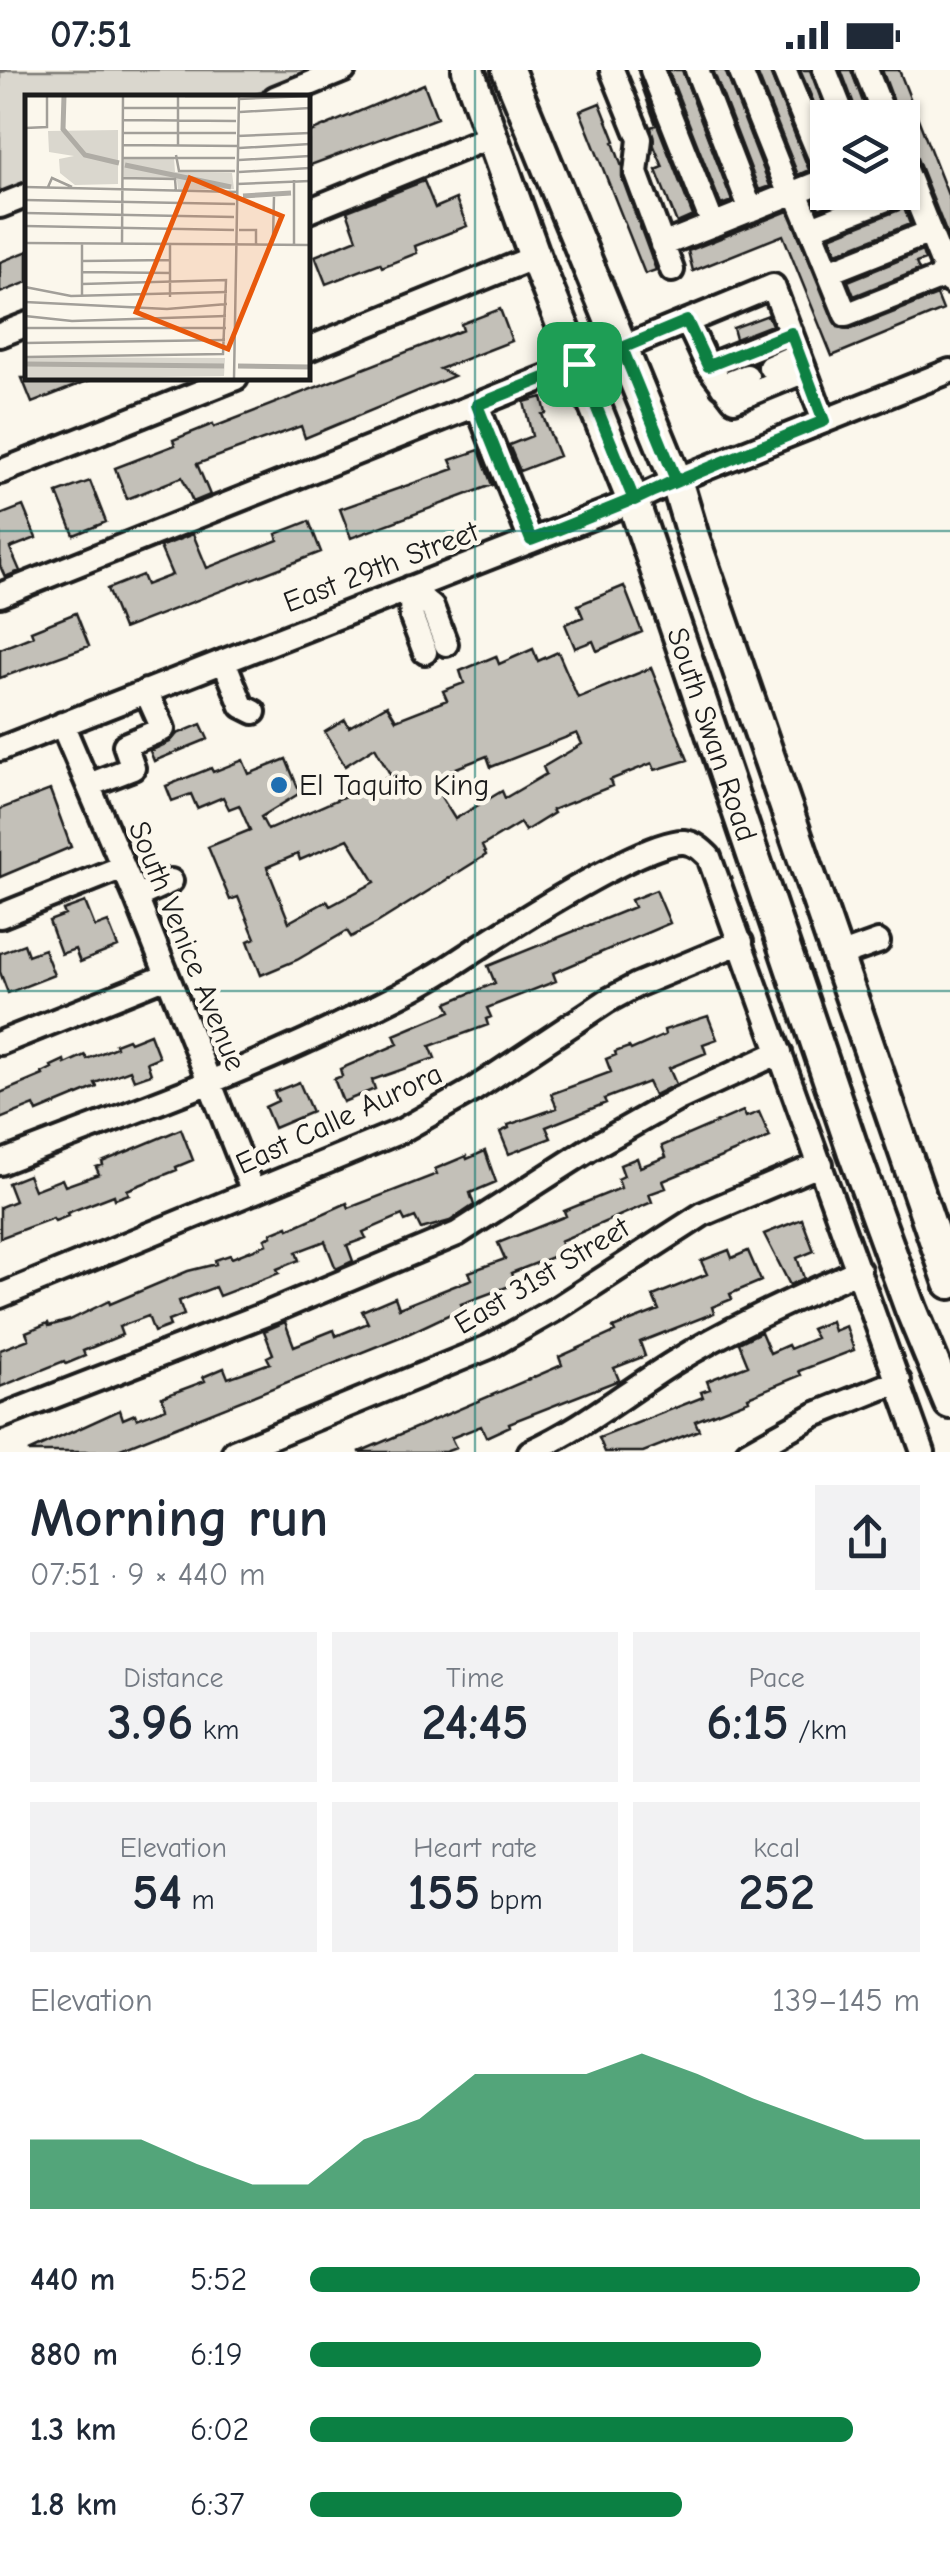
<!DOCTYPE html>
<html lang="en">
<head>
<meta charset="utf-8">
<style>
  :root { --surface:#fff; --page:#f2f2f3; --text:#1f2937; --muted:#747a83; --accent:#0b8043 }
  body { margin:0; font-family:"Comic Neue",sans-serif; background:var(--page); color:var(--text); height:100vh; display:flex; flex-direction:column; font-size:38px; white-space:nowrap }
  * { box-sizing:border-box; margin:0 }
  p { font-size:32px; color:var(--muted) }
  .icon { flex:none; width:55px; height:55px; fill:none; stroke:currentColor; stroke-width:2; stroke-linecap:round; stroke-linejoin:round }
  .map { position:relative; height:1382px; overflow:hidden }
  .sheet { display:flex; flex-direction:column; background:var(--surface); flex:1 }
  .sheet>* { flex:none }
  .controls { position:absolute; left:810px; top:30px; display:grid; gap:20px }
  .controls a { display:grid; place-items:center; width:110px; height:110px; border-radius:0px; background:var(--surface); box-shadow:0 2px 8px #0004; font-size:50px }
  .pin { position:absolute; display:grid; place-items:center; width:85px; height:85px; color:#fff; margin:-42px; border-radius:20px; box-shadow:0 5px 15px #0006 }
  .round { display:grid; place-items:center; flex:none; width:105px; height:105px; border-radius:0px; background:var(--page) }
  .head { display:flex; align-items:center; justify-content:space-between; height:170px; padding:0 30px }
  h1 { font-size:55px; font-weight:700; line-height:75px }
  .metrics { display:grid; grid-template-columns:repeat(3,1fr); gap:15px; height:170px; padding:10px 30px }
  .metrics div { display:grid; align-content:center; border-radius:0px; background:var(--page); text-align:center }
  .metrics b { font-size:50px; font-weight:700 }
  .metrics small { font-size:28px; font-weight:400 }
  .metrics p { font-size:28px }
  .chart { height:280px; padding:20px 30px }
  .chart p { display:flex; justify-content:space-between }
  .chart svg { width:100%; height:180px; margin-top:10px; fill:var(--accent); opacity:.7 }
  ul { padding:0 30px; list-style:none; font-size:32px }
  li { display:grid; grid-template-columns:160px 120px 1fr; align-items:center; height:75px }
  li i { height:25px; border-radius:12px; background:var(--accent) }
  .status { display:flex; justify-content:space-between; align-items:center; height:70px; padding:0 50px; background:var(--surface); direction:ltr }
  .status svg { height:28px; fill:currentColor }
  .map>svg:first-child { display:block }
  .green { fill:#dad7ce; stroke:#7b7a75; stroke-width:2.5 }
  .lines { fill:none; stroke-linecap:round; stroke-linejoin:round }
  .stream { stroke:#74726e; stroke-width:5 }
  .building { fill:#c3c0b8; stroke:#1c1c1c; stroke-width:2.5; fill-rule:evenodd }
  .minor-casing { stroke:#1c1c1c; stroke-width:30 }
  .major-casing { stroke:#1c1c1c; stroke-width:38 }
  .minor { stroke:#fbf7ec; stroke-width:22 }
  .major { stroke:#fbf7ec; stroke-width:30 }
  .route-casing { stroke:#fff; stroke-width:20 }
  .route { stroke:#0b8043; stroke-width:12 }
  .grid { fill:none; stroke:#0f766e; stroke-width:2.5; stroke-opacity:0.55 }
  .poi-dot { fill:#1f6fb2; stroke:#fbf7ec; stroke-width:4 }
  .labels { text-anchor:middle; dominant-baseline:central; stroke-width:9; stroke-linejoin:round; paint-order:stroke }
  .street-label { font-size:30px; fill:#1c1c1c; stroke:#fbf7ec }
  .poi-label { font-size:30px; fill:#1c1c1c; stroke:#fbf7ec; text-anchor:start }
  .inset-river { fill:none; stroke:#afaca5; stroke-width:5 }
  .inset-road { fill:none; stroke:#a29f99; stroke-width:2.5 }
  .view { fill:#e8590c; fill-opacity:0.15; stroke:#e8590c; stroke-width:5 }
  .inset-edge { fill:none; stroke:#1c1c1c; stroke-width:5 }
</style>
</head>
<body>
<div class="status"><b>07:51</b><svg viewBox="0 0 49 12"><path d="M0 12V9h3v3zM5 12V6h3v6zM10 12V3h3v9zM15 12V0h3v12zM26 1h20v11H26zM47 4h2v5h-2z"/></svg></div>
<div class="map">
<svg width="950" height="1382" viewBox="0 0 950 1382">
  <rect width="100%" height="100%" fill="#fbf7ec"/>
  <filter id="ink" filterUnits="userSpaceOnUse"><feTurbulence type="fractalNoise" baseFrequency=".01" numOctaves="2"/><feDisplacementMap in="SourceGraphic" scale="20" xChannelSelector="R" yChannelSelector="G"/><feConvolveMatrix kernelMatrix="1 2 1 2 8 2 1 2 1" color-interpolation-filters="sRGB"/></filter>
  <g filter="url(#ink)">
    <path class="green" d="M 0,0 L 319,0 L 248,27 L 28,28 L 27,113 L 0,124 Z"/>
    <g class="lines">
      <path class="stream" d="M 0,1 L 5,0"/>
    </g>
    <path class="building" d="M 668,0 L 682,0 L 732,131 L 721,135 Z
      M 713,0 L 725,0 L 770,116 L 759,120 Z
      M 756,0 L 769,0 L 809,100 L 798,105 Z
      M 800,0 L 810,0 L 828,48 L 828,66 Z
      M 841,0 L 851,0 L 869,48 L 859,48 Z
      M 882,0 L 899,0 L 950,130 L 950,172 L 916,86 L 909,79 L 902,62 L 902,48 L 900,48 Z
      M 639,8 L 693,146 L 677,153 L 656,100 L 663,97 L 654,76 L 651,57 L 656,55 Z
      M 424,14 L 437,48 L 308,96 L 308,63 Z
      M 600,33 L 615,71 L 613,72 L 622,97 L 622,108 L 656,200 L 645,204 L 580,41 Z
      M 424,111 L 435,138 L 456,129 L 467,156 L 415,176 L 417,183 L 382,197 L 380,193 L 326,214 L 315,186 L 357,169 L 347,141 Z
      M 834,122 L 862,122 L 819,139 L 816,130 Z
      M 904,138 L 910,154 L 837,183 L 830,167 Z
      M 788,141 L 838,257 L 852,259 L 937,225 L 943,240 L 832,286 L 783,165 L 693,201 L 688,181 Z
      M 28,181 L 28,212 L 0,223 L 0,192 Z
      M 922,181 L 925,190 L 916,193 L 919,200 L 854,226 L 848,211 Z
      M 500,239 L 512,271 L 440,299 L 454,306 L 305,368 L 301,356 L 197,394 L 210,425 L 193,432 L 182,407 L 127,429 L 115,398 L 175,375 L 173,370 L 213,354 L 214,357 L 463,260 L 461,254 Z
      M 768,245 L 772,255 L 736,269 L 733,258 Z
      M 22,308 L 95,308 L 32,333 Z
      M 542,327 L 546,343 L 542,344 L 559,386 L 520,401 L 509,375 L 532,366 L 524,332 Z
      M 479,380 L 492,415 L 351,468 L 340,439 L 454,399 L 450,390 Z
      M 90,411 L 106,452 L 74,465 L 57,423 Z
      M 23,436 L 36,468 L 10,478 L 20,501 L 5,507 L 0,496 L 0,445 Z
      M 309,451 L 321,482 L 123,559 L 107,519 L 142,505 L 146,515 L 172,505 L 160,477 L 193,464 L 207,498 L 278,470 L 276,464 Z
      M 624,516 L 642,562 L 597,581 L 593,571 L 575,578 L 565,554 L 583,547 L 578,535 Z
      M 76,543 L 89,576 L 0,608 L 0,579 L 33,566 L 31,561 Z
      M 533,579 L 538,591 L 558,582 L 578,628 L 651,598 L 688,690 L 655,700 L 652,693 L 610,710 L 612,716 L 552,740 L 554,743 L 525,761 L 520,753 L 482,776 L 486,785 L 377,853 L 351,867 L 347,861 L 297,890 L 261,905 L 248,871 L 255,868 L 238,827 L 230,830 L 208,777 L 250,760 L 239,735 L 229,739 L 223,727 L 197,738 L 191,724 L 172,731 L 166,716 L 211,698 L 213,702 L 243,690 L 249,704 L 286,689 L 300,723 L 261,747 L 268,760 L 391,706 L 375,677 L 345,696 L 325,662 L 345,650 L 349,657 L 387,635 L 396,650 L 447,630 L 443,621 L 464,613 L 460,601 L 496,586 L 499,594 ZM 577,663 L 582,674 L 543,697 L 546,704 L 505,728 L 502,721 L 455,749 L 435,717 L 440,714 L 436,706 L 487,686 L 491,697 ZM 348,769 L 375,812 L 330,836 L 327,831 L 289,852 L 267,797 L 298,784 L 300,790 Z
      M 201,654 L 208,669 L 154,691 L 150,681 L 170,672 L 177,664 Z
      M 50,720 L 71,777 L 0,807 L 0,739 Z
      M 656,820 L 670,853 L 553,903 L 556,911 L 487,938 L 491,947 L 486,949 L 488,955 L 430,976 L 435,988 L 372,1010 L 375,1019 L 343,1032 L 334,1009 L 342,1006 L 340,999 L 398,974 L 394,965 L 451,941 L 447,933 L 495,913 L 488,896 L 634,837 L 631,830 Z
      M 85,832 L 95,857 L 108,852 L 118,877 L 80,892 L 75,879 L 61,884 L 49,851 L 65,845 L 63,840 Z
      M 24,874 L 28,885 L 44,879 L 54,905 L 8,923 L 0,902 L 0,883 Z
      M 708,946 L 717,969 L 703,974 L 706,983 L 669,998 L 676,1014 L 654,1025 L 648,1012 L 604,1029 L 606,1033 L 546,1057 L 551,1068 L 509,1084 L 500,1062 L 509,1058 L 508,1055 L 557,1038 L 551,1024 L 611,1002 L 606,989 L 616,985 L 615,982 L 629,977 L 631,980 L 665,965 L 664,960 Z
      M 150,964 L 159,987 L 147,992 L 151,1004 L 134,1010 L 130,1000 L 95,1013 L 97,1017 L 37,1042 L 34,1035 L 0,1049 L 0,1023 L 43,1005 L 42,1003 L 52,998 L 51,996 L 64,990 L 65,994 L 85,985 L 87,989 L 116,977 L 115,974 L 128,969 L 130,972 Z
      M 299,1012 L 312,1042 L 274,1058 L 265,1037 L 278,1031 L 274,1022 Z
      M 743,1041 L 746,1047 L 759,1042 L 770,1067 L 663,1111 L 666,1118 L 649,1124 L 652,1132 L 560,1171 L 565,1182 L 511,1203 L 515,1214 L 461,1234 L 463,1238 L 410,1263 L 113,1382 L 28,1382 L 120,1340 L 123,1349 L 135,1344 L 137,1349 L 166,1338 L 162,1327 L 205,1311 L 203,1307 L 224,1298 L 228,1308 L 270,1293 L 267,1287 L 273,1284 L 264,1261 L 285,1252 L 294,1276 L 334,1260 L 336,1266 L 368,1253 L 362,1241 L 395,1227 L 399,1238 L 472,1209 L 469,1202 L 505,1189 L 498,1173 L 566,1146 L 564,1141 L 621,1118 L 618,1109 L 624,1106 L 620,1095 L 637,1088 L 640,1097 L 666,1087 L 662,1076 Z
      M 181,1059 L 193,1090 L 176,1097 L 177,1100 L 127,1120 L 129,1124 L 115,1129 L 114,1125 L 67,1143 L 68,1146 L 55,1151 L 53,1148 L 0,1168 L 0,1137 L 15,1131 L 8,1113 L 28,1105 L 34,1120 L 62,1109 L 65,1116 L 99,1104 L 96,1097 L 103,1095 L 102,1092 Z
      M 485,1081 L 496,1112 L 470,1123 L 474,1135 L 450,1151 L 421,1159 L 415,1147 L 405,1151 L 402,1145 L 363,1162 L 366,1168 L 347,1175 L 353,1191 L 336,1199 L 325,1171 L 296,1182 L 299,1190 L 277,1199 L 279,1203 L 219,1226 L 215,1217 L 179,1231 L 184,1245 L 168,1251 L 170,1256 L 154,1262 L 148,1246 L 119,1257 L 122,1265 L 83,1281 L 85,1286 L 66,1294 L 64,1291 L 0,1317 L 0,1280 L 29,1269 L 26,1262 L 48,1253 L 49,1256 L 70,1250 L 109,1231 L 110,1234 L 188,1201 L 216,1194 L 215,1190 L 230,1185 L 232,1188 L 267,1174 L 265,1169 L 272,1166 L 271,1163 L 288,1156 L 289,1159 L 347,1133 L 349,1138 L 437,1104 L 435,1099 L 466,1086 L 467,1089 Z
      M 802,1149 L 814,1181 L 797,1188 L 804,1208 L 790,1215 L 764,1164 Z
      M 729,1180 L 732,1188 L 748,1181 L 761,1211 L 730,1224 L 732,1229 L 712,1237 L 714,1243 L 640,1272 L 645,1286 L 614,1298 L 619,1310 L 509,1353 L 510,1356 L 486,1367 L 481,1356 L 451,1368 L 456,1378 L 445,1382 L 359,1382 L 562,1295 L 559,1287 L 615,1262 L 613,1258 L 659,1240 L 653,1226 L 707,1204 L 701,1191 Z
      M 831,1251 L 834,1261 L 846,1256 L 854,1280 L 799,1301 L 801,1305 L 748,1327 L 749,1330 L 695,1351 L 699,1360 L 643,1382 L 605,1382 L 599,1368 L 703,1327 L 701,1322 L 710,1319 L 707,1311 L 748,1295 L 739,1273 L 761,1262 L 770,1283 L 788,1275 L 790,1279 L 816,1268 L 811,1259 Z"/>
    <g class="lines">
      <g class="minor-casing">
        <path id="minor" d="M 612,0 L 640,69 L 636,103 L 672,200
          M 652,0 L 713,155
          M 697,0 L 751,140
          M 740,0 L 790,125
          M 784,0 L 828,106
          M 825,0 L 844,48
          M 866,0 L 885,48
          M 275,28 L 344,0
          M 902,92 L 950,212
          M 796,122 L 846,245 L 947,205
          M 0,136 L 28,125
          M 308,141 L 492,66
          M 811,158 L 913,119
          M 662,175 L 828,109
          M 829,202 L 930,162
          M 687,251 L 708,296 L 734,330 L 805,301
          M 0,265 L 28,254
          M 622,278 L 773,216 L 824,351
          M 308,279 L 535,187
          M 708,296 L 791,263
          M 770,297 L 799,284
          M 722,316 L 747,306
          M 477,335 L 531,471
          M 0,402 L 236,308
          M 410,518 L 432,537 L 446,574
          M 410,518 L 412,548 L 425,582
          M 0,525 L 579,294
          M 224,591 L 242,636 L 254,642
          M 62,654 L 136,827 L 253,1122
          M 0,679 L 633,431 L 676,410 L 950,301
          M 89,715 L 133,698 L 125,675 L 163,659 L 146,621
          M 136,827 L 171,811
          M 0,846 L 123,797
          M 839,886 L 878,872
          M 0,973 L 167,906
          M 0,1093 C 120,1046 242,1004 358,946 C 392,929 426,913 457,892 C 495,867 645,769 684,772 C 695,773 702,780 709,787 L 923,1382
          M 0,1226 L 401,1061 L 473,1020 L 607,931 L 637,915 L 741,872
          M 0,1347 L 271,1242 L 457,1164 L 588,1080 L 678,1029 L 780,982
          M 234,1382 L 489,1277 L 556,1239 L 703,1144 L 821,1094
          M 530,1382 C 585,1357 623,1324 673,1293 C 733,1256 795,1229 859,1200
          M 748,1382 L 814,1345 L 899,1311"/>
      </g>
      <g class="major-casing">
        <g id="major">
          <path id="s1" d="M 468,0 L 535,187 L 633,431 L 853,1080 L 911,1239 L 950,1333"/>
          <path d="M 508,0 L 676,410 L 693,467 L 950,1213"/>
        </g>
      </g>
      <use href="#minor" class="minor"/>
      <use href="#major" class="major"/>
    </g>
  </g>
  <g class="lines" filter="url(#ink)">
    <g class="route-casing">
      <path id="route" d="M 579,294 L 477,335 L 531,470 C 630,432 726,390 824,351 L 791,263 L 708,296 L 687,251 L 622,278 L 676,410 L 634,430 L 579,294"/>
    </g>
    <use href="#route" class="route"/>
  </g>
  <path class="grid" d="M 475,0 L 475,1382M 0,461 L 950,461M 0,921 L 950,921"/>
  <circle class="poi-dot" cx="279" cy="715" r="10"/>
  <g class="labels">
    <g class="street-label">
      <text transform="translate(381 497) rotate(-21)">East 29th Street</text>
      <text stroke="none"><textPath href="#s1" startOffset="708">South Swan Road</textPath></text>
      <text transform="translate(187 876) rotate(68)">South Venice Avenue</text>
      <text transform="translate(339 1049) rotate(-25)">East Calle Aurora</text>
      <text transform="translate(542 1206) rotate(-31)">East 31st Street</text>
    </g>
    <g class="poi-label">
      <text x="299" y="715">El Taquito King</text>
    </g>
  </g>
  <g transform="translate(25 25)">
    <rect width="285" height="285" fill="#fbf7ec"/>
    <path d="M 93,35 L 93,89 L 50,90 L 35,78 L 34,64 L 49,61 L 24,57 L 23,36 ZM 99,63 L 149,63 L 150,77 L 207,78 L 209,94 L 153,95 L 152,85 L 99,84 ZM 0,262 L 200,263 L 199,281 L 0,284 Z" fill="#dad7ce"/>
    <path class="inset-river" d="M 39,1 L 38,34 L 60,60 L 94,68M 100,70 L 206,92M 218,101 L 266,98M 0,269 L 199,271M 213,271 L 285,272"/>
    <path class="inset-road" d="M 160,1 L 211,1M 214,4 L 285,1M 98,13 L 211,13M 215,17 L 285,13M 97,25 L 211,26M 0,33 L 22,32 L 22,1M 97,38 L 211,38M 212,41 L 285,38M 97,50 L 214,51M 153,51 L 153,1M 214,53 L 285,49M 151,60 L 154,76 L 210,76M 97,63 L 210,63M 214,65 L 285,61M 214,77 L 285,73M 97,83 L 150,84 L 151,97M 269,85 L 269,149M 212,89 L 285,86M 0,92 L 213,97M 23,92 L 27,83 L 47,92M 0,105 L 210,109M 0,118 L 209,122M 0,131 L 209,135M 214,135 L 231,135 L 231,150M 248,143 L 249,102M 0,148 L 285,150M 57,148 L 57,201M 97,149 L 98,1M 145,149 L 145,202M 57,166 L 146,165M 57,177 L 146,178M 0,192 L 46,201 L 202,197M 0,207 L 142,214 L 202,209M 0,221 L 47,226 L 201,221M 0,233 L 201,233M 0,248 L 200,245M 0,262 L 198,259 L 201,185 L 57,189M 209,284 L 214,1"/>
    <path class="view" d="M 165,83 L 257,121 L 203,254 L 111,217 Z"/>
    <rect width="285" height="285" class="inset-edge"/>
  </g>
</svg>
<div class="controls">
<a><svg class="icon" aria-label="layers" viewBox="0 0 24 24"><path d="M12 4l9 5-9 5-9-5zM3 14l9 5 9-5"/></svg></a>
</div>
<div class="pin" style="left:579px;top:294px;background:#1e9e55"><svg class="icon" aria-label="arrive" viewBox="0 0 24 24"><path d="M6 21V4h12l-3 4 3 4H6"/></svg></div>
</div>
<section class="sheet">
<div class="head"><div><h1>Morning run</h1><p>07:51 · 9 × 440 m</p></div><a class="round"><svg class="icon" aria-label="share" viewBox="0 0 24 24"><path d="M12 15V3M7 8l5-5 5 5M5 13v7h14v-7"/></svg></a></div>
<div class="metrics">
<div><p>Distance</p><b>3.96<small> km</small></b></div>
<div><p>Time</p><b>24:45</b></div>
<div><p>Pace</p><b>6:15<small> /km</small></b></div>
</div>
<div class="metrics">
<div><p>Elevation</p><b>54<small> m</small></b></div>
<div><p>Heart rate</p><b>155<small> bpm</small></b></div>
<div><p>kcal</p><b>252</b></div>
</div>
<div class="chart"><p><span>Elevation</span>139–145 m</p>
<svg viewBox="0 0 160 44" preserveAspectRatio="none"><path d="M0 44V27L10 27L20 27L30 33L40 38L50 38L60 27L70 22L80 11L90 11L100 11L110 6L120 11L130 17L140 22L150 27L160 27V44z"/></svg>
</div>
<ul>
<li><b>440 m</b>5:52<i style="width:100%"></i></li>
<li><b>880 m</b>6:19<i style="width:74%"></i></li>
<li><b>1.3 km</b>6:02<i style="width:89%"></i></li>
<li><b>1.8 km</b>6:37<i style="width:61%"></i></li>
</ul>
</section>
</body>
</html>
